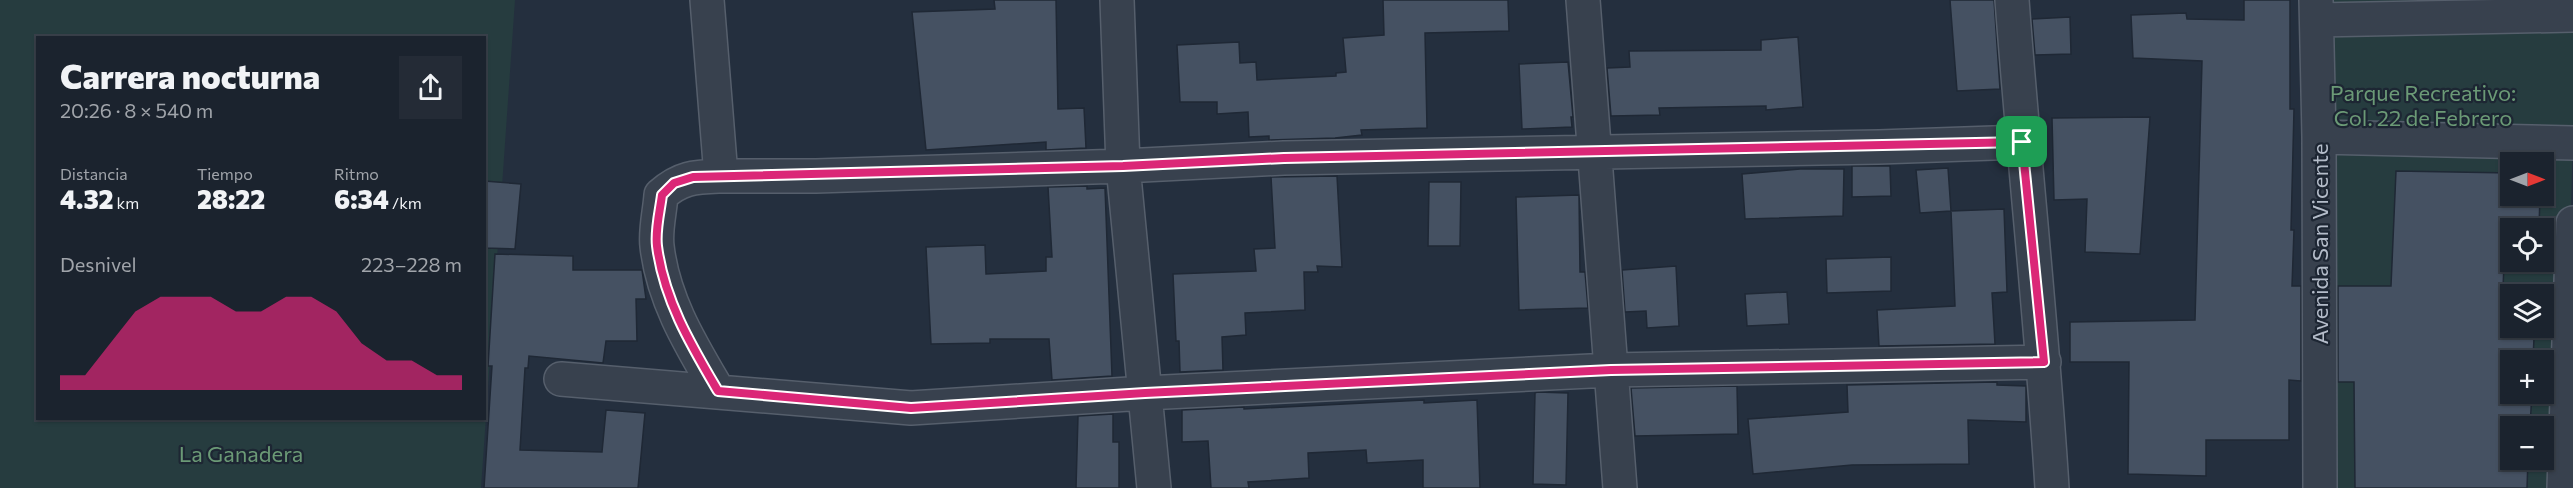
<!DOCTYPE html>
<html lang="es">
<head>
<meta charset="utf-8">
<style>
  :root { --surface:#1b232e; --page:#242b36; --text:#f1f3f6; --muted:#a0a4aa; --line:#39404a; --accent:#db2777 }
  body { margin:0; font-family:Commissioner,sans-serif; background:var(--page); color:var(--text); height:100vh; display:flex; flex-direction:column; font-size:22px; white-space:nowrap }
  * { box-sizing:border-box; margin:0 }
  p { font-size:20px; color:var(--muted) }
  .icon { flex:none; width:33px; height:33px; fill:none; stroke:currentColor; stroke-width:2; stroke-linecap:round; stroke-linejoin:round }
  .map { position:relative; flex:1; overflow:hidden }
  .sheet { position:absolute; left:36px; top:36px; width:450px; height:384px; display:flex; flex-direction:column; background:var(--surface); border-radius:0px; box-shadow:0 2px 4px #0004,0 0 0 2px var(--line) }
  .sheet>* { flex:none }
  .needle { width:39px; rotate:90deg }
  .controls { position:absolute; left:2500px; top:152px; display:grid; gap:12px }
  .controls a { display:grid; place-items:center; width:54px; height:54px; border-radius:0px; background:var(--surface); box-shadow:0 2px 4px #0004,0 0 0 2px var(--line); font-size:30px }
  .pin { position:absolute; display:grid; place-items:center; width:51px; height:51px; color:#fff; margin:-26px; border-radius:12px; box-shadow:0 3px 9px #0006 }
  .round { display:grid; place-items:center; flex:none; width:63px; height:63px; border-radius:0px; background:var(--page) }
  .headline { display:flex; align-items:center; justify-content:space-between; height:102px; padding:0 24px }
  h1 { font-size:33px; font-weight:800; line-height:45px }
  .metrics { display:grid; grid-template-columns:repeat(3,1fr); gap:9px; height:102px; padding:6px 24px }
  .metrics div { display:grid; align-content:center }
  .metrics b { font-size:26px; font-weight:800 }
  .metrics small { font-size:16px; font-weight:400 }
  .metrics p { font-size:16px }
  .chart { height:168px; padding:12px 24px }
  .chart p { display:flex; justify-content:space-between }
  .chart svg { width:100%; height:108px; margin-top:6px; fill:var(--accent); opacity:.7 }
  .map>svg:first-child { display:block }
  .green { fill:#263c3f; fill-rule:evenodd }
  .building { fill:#455162; stroke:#1f2835; stroke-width:1.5 }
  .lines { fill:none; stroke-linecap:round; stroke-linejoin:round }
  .minor-casing { stroke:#565f6c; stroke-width:36 }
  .minor { stroke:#38414e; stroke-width:33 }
  .route-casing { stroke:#fff; stroke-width:12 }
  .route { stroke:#db2777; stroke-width:8 }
  .labels { text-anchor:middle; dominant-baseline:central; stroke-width:4.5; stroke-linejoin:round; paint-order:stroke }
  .park-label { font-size:22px; fill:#6b9a76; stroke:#1d2633 }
  .street-label { font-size:22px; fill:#b4bcc9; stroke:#1d2633 }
</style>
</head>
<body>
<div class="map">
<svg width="2573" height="488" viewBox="0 0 2573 488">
  <rect width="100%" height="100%" fill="#242f3e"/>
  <path class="green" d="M 0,0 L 515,0 L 481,488 L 0,488 ZM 38,38 L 484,38 L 484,418 L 38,418 Z
    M 2314,0 L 2573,0 L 2573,135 L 2563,488 L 2320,488 ZM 2511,162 L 2544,162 L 2544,195 L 2511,195 ZM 2511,228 L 2544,228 L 2544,261 L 2511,261 ZM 2511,294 L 2544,294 L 2544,327 L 2511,327 ZM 2511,360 L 2544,360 L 2544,393 L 2511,393 ZM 2511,426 L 2544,426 L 2544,459 L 2511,459 Z"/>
  <path class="building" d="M 994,0 L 1056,0 L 1058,109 L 1084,108 L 1086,148 L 1046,150 L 1046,142 L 926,150 L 912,12 L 995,9 Z
    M 1383,0 L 1508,0 L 1509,31 L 1425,33 L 1427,128 L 1361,130 L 1362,135 L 1335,138 L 1269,140 L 1269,136 L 1249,137 L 1248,112 L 1217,114 L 1217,102 L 1180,102 L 1177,45 L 1239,42 L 1240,63 L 1256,62 L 1257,80 L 1336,76 L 1336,73 L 1346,72 L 1343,38 L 1384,35 Z
    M 1950,0 L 1994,0 L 2000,89 L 1957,91 Z
    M 2244,0 L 2290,0 L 2290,109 L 2294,109 L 2291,230 L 2294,230 L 2292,286 L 2301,286 L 2301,381 L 2289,380 L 2289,440 L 2206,440 L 2206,476 L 2128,474 L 2129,362 L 2070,362 L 2070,322 L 2195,320 L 2202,61 L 2133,58 L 2131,15 L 2186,13 L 2187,19 L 2244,20 Z
    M 2070,17 L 2071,54 L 2035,55 L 2032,19 Z
    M 1798,37 L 1803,107 L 1766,110 L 1766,106 L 1659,108 L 1660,115 L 1611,116 L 1607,68 L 1630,67 L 1629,51 L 1761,50 L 1761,40 Z
    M 1568,62 L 1573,117 L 1571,117 L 1572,127 L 1522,129 L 1519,64 Z
    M 2150,117 L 2140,254 L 2085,252 L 2087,199 L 2054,200 L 2052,118 Z
    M 1852,166 L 1890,166 L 1891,196 L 1852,197 Z
    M 1948,168 L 1951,211 L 1920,213 L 1916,170 Z
    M 1800,169 L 1844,169 L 1843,216 L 1745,219 L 1742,174 Z
    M 2396,171 L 2511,173 L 2511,195 L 2540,195 L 2539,228 L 2511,228 L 2511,261 L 2539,261 L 2539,264 L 2504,264 L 2501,337 L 2534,338 L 2533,360 L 2511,360 L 2511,393 L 2532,393 L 2530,426 L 2511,426 L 2511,459 L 2528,459 L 2527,488 L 2355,488 L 2354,382 L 2338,382 L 2338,286 L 2391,286 Z
    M 1337,176 L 1342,267 L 1317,266 L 1318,272 L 1304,272 L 1305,310 L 1245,313 L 1246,335 L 1222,337 L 1223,370 L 1180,372 L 1179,341 L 1176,341 L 1173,274 L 1256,271 L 1254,249 L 1275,248 L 1271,177 Z
    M 484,181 L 521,184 L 515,249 L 484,248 Z
    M 1429,182 L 1461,182 L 1460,246 L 1428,246 Z
    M 1087,186 L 1087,189 L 1105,188 L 1112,376 L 1052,380 L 1049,339 L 990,339 L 990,343 L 931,344 L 926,247 L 985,245 L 986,274 L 1046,271 L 1046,257 L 1052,257 L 1048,187 Z
    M 1579,195 L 1580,272 L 1585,272 L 1588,308 L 1519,310 L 1516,197 Z
    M 2004,209 L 2007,292 L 1992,293 L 1995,344 L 1879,346 L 1877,310 L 1955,306 L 1951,211 Z
    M 495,254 L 573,256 L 573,270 L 642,270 L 646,299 L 636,299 L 637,341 L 606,341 L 603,363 L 529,356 L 528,368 L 525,368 L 520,450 L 602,452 L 606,410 L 645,413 L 638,488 L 484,488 L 492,366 L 488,366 Z
    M 1891,257 L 1891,291 L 1827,293 L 1826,259 Z
    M 1676,266 L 1679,326 L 1647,328 L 1646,311 L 1625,312 L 1622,270 Z
    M 1787,292 L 1789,324 L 1747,326 L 1745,294 Z
    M 1997,382 L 1997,385 L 2026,386 L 2026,422 L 1968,420 L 1969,464 L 1852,465 L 1753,474 L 1748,419 L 1848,412 L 1847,385 Z
    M 1737,386 L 1738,434 L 1635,436 L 1631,388 Z
    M 1537,392 L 1568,393 L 1566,485 L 1533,484 L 1535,393 Z
    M 1424,400 L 1424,403 L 1477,400 L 1480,488 L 1423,488 L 1423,460 L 1367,463 L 1366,450 L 1308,453 L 1309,478 L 1248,482 L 1249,488 L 1211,488 L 1208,441 L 1182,442 L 1182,410 L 1244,407 L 1244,409 Z
    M 1113,414 L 1113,442 L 1119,442 L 1119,488 L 1076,488 L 1078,416 Z"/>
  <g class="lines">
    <g class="minor-casing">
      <path id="minor" d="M 707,0 L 721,176 L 816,176 L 1123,166 L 1284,158 L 1879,147 L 2022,142
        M 1117,0 L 1123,166 L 1154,488
        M 1583,0 L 1620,488
        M 2012,0 C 2024,163 2042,325 2052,488
        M 2316,0 L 2319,137 L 2320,488
        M 2317,20 L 2573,15
        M 2319,137 L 2573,143
        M 561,379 L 911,408 L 1145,393 L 1611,370 L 2044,362
        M 718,391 C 691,345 663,300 657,246 C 655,230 660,211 661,195 C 681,177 695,177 721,176
        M 2564,488 L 2573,223"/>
    </g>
    <use href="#minor" class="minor"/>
  </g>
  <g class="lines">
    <g class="route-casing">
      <path id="route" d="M 2022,142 L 2044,362 L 1611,370 L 1145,393 L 911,408 L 718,391 C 691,345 664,300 657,246 C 655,230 660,211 662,195 L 674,183 L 693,177 L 1123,166 L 1284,158 Z"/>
    </g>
    <use href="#route" class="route"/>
  </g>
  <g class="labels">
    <g class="park-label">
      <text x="2423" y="92">Parque Recreativo:<tspan x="2423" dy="25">Col. 22 de Febrero</tspan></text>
      <text x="241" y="453">La Ganadera</text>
    </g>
    <g class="street-label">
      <text transform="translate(2319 244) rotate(-90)">Avenida San Vicente</text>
    </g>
  </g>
</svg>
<div class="controls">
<a><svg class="needle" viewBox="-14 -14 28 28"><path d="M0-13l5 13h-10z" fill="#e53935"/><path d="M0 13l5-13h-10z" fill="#a0a4aa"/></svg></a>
<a><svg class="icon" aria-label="locate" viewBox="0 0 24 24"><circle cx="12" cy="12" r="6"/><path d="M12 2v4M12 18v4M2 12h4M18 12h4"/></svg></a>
<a><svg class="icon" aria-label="layers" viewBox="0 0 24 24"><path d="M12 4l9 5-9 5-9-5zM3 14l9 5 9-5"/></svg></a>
<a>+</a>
<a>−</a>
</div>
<div class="pin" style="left:2022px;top:142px;background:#1e9e55"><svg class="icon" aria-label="arrive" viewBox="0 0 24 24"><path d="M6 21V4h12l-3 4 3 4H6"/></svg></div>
<section class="sheet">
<div class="headline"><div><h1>Carrera nocturna</h1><p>20:26 · 8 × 540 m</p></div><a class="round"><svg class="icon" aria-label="share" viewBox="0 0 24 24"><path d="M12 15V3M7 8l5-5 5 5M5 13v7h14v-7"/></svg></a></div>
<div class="metrics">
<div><p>Distancia</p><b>4.32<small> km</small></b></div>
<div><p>Tiempo</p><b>28:22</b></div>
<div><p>Ritmo</p><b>6:34<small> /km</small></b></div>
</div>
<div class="chart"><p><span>Desnivel</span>223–228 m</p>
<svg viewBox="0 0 160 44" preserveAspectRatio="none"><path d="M0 44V38L10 38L20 25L30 12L40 6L50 6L60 6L70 12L80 12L90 6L100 6L110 12L120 25L130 32L140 32L150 38L160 38V44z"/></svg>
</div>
</section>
</div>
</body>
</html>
